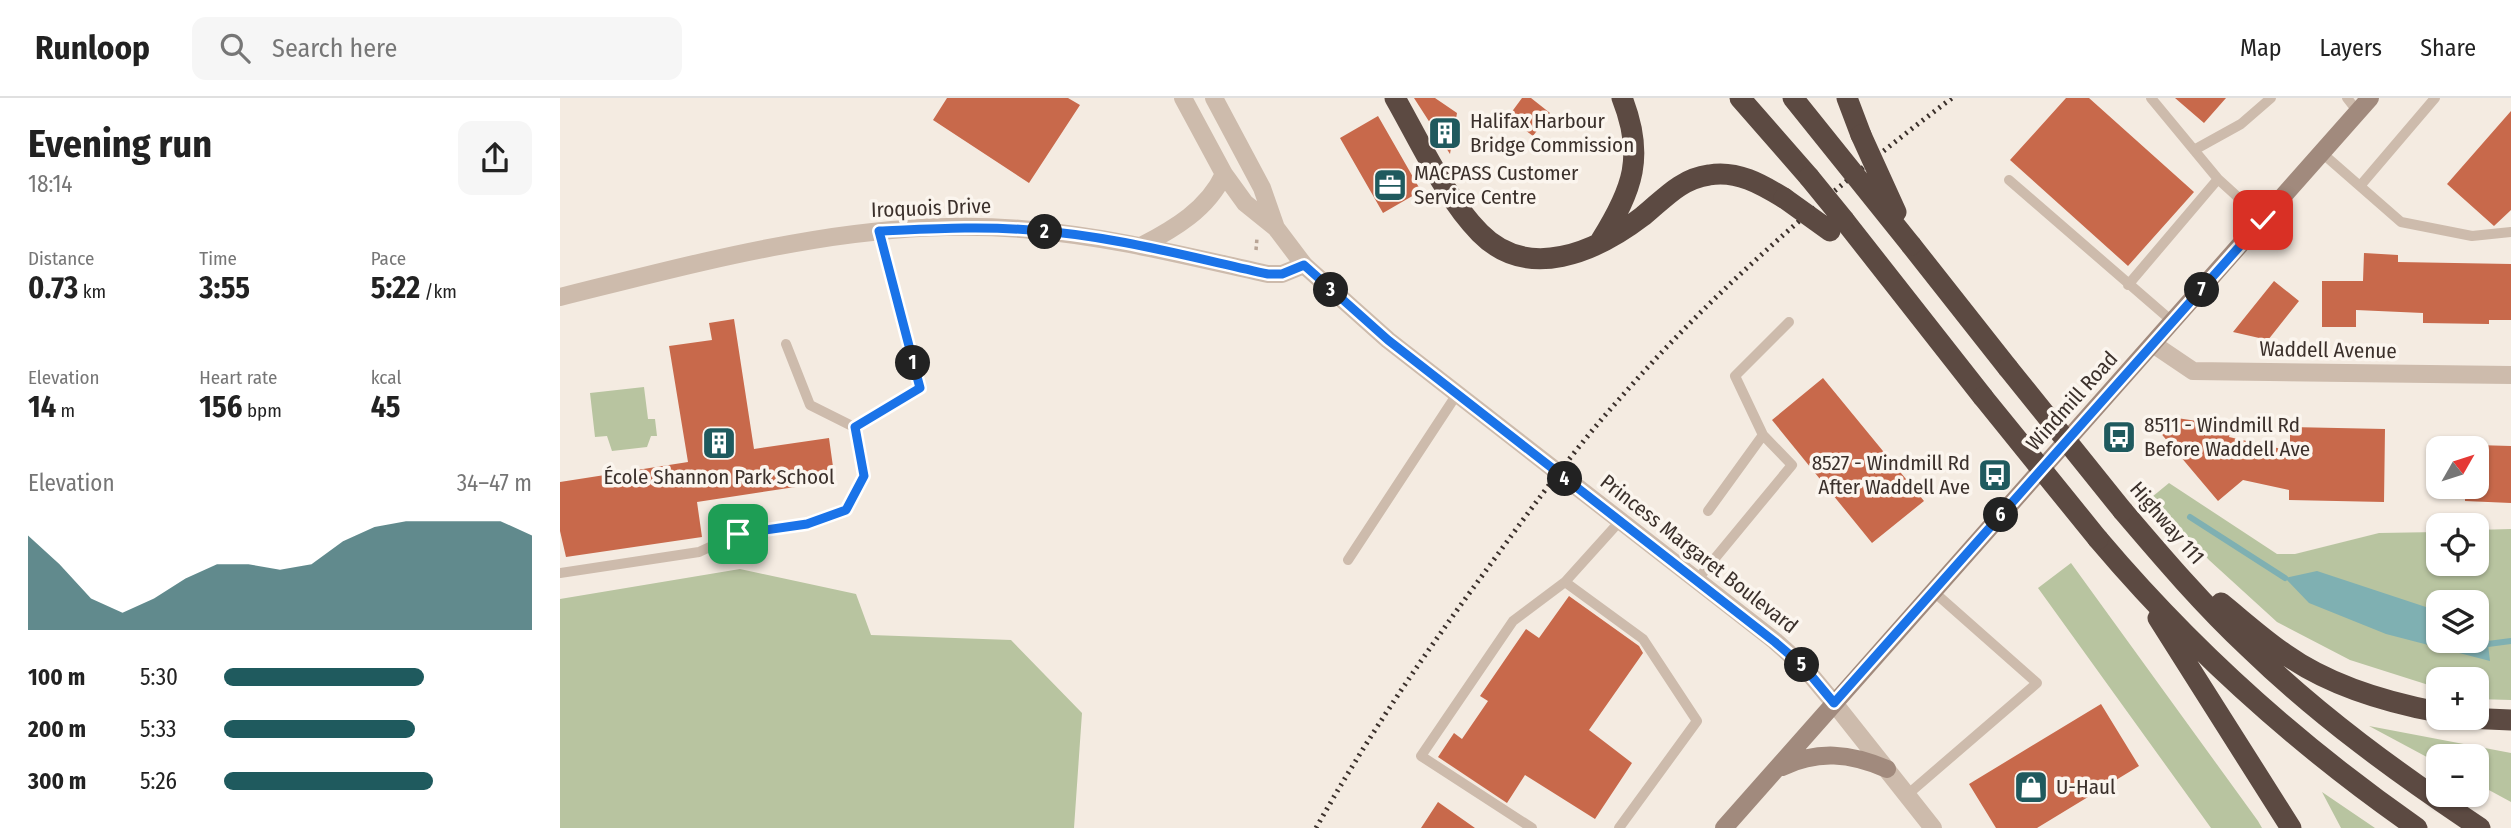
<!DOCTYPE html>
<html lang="en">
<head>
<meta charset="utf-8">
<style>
  :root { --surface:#fff; --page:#f6f6f6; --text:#222; --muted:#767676; --line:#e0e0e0; --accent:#1f5a5e }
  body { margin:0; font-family:"Fira Sans Condensed",sans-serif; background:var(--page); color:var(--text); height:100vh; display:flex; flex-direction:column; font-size:26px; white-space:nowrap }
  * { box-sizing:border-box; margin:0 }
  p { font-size:23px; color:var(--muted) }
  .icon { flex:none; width:38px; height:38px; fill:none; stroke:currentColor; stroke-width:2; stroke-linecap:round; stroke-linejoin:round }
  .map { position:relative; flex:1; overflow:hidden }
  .details { display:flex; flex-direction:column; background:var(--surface); width:560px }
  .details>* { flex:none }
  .needle { width:46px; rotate:51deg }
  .fabs { position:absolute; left:1866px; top:338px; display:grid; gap:14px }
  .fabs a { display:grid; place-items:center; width:63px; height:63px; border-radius:14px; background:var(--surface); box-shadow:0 2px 5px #0004; font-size:35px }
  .pin { position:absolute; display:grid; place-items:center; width:60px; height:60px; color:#fff; margin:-30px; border-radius:14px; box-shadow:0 4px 10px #0006 }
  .km { position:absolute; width:35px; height:35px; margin:-18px; border-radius:50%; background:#222; color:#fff; font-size:19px; line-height:35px; text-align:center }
  .round { display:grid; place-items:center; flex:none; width:74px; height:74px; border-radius:14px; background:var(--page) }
  .summary { display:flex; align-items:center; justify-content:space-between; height:119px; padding:0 28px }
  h1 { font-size:38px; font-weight:700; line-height:52px }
  .stats { display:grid; grid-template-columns:repeat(3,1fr); gap:10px; height:119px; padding:7px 28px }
  .stats div { display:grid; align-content:center }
  .stats b { font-size:30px; font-weight:700 }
  .stats small { font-size:19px; font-weight:400 }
  .stats p { font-size:19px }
  .chart { height:196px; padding:14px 28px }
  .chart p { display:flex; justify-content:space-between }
  .chart svg { width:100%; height:126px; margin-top:7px; fill:var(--accent); opacity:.7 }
  ul { padding:0 28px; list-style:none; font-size:23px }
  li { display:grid; grid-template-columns:112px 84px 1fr; align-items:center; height:52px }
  li i { height:18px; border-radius:9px; background:var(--accent) }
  header { display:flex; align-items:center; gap:42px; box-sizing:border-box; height:98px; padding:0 35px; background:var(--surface); border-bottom:2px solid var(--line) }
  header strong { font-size:33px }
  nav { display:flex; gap:38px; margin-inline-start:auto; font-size:24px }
  .search { width:490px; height:63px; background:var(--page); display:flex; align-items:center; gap:18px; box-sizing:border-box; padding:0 24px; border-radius:14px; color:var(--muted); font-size:26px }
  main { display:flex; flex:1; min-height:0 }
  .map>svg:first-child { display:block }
  .green { fill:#b8c4a0; fill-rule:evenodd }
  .water { fill:#7fb0b2 }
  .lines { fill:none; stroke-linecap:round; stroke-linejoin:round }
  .stream { stroke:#7fb0b2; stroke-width:6 }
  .building { fill:#c8694b }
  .path { stroke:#b9a596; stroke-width:3.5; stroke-dasharray:3.5 3.5; stroke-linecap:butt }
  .service { stroke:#cdbbac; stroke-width:10 }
  .minor { stroke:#cdbbac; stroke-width:18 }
  .tertiary { stroke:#cdbbac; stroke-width:18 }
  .secondary { stroke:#a18a7d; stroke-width:18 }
  .motorway { stroke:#5c4a42; stroke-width:21 }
  .rail { stroke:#3b302b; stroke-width:5; stroke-dasharray:2 5; stroke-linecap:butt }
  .motorway-bridge { stroke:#5c4a42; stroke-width:21 }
  .route-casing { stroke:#fff; stroke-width:14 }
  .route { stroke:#1a73e8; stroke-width:9 }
  .labels { text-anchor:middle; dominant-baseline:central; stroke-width:7; stroke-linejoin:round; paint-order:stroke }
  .poi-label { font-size:21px; fill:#3b302b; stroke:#fbf5ee; text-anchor:start }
  .street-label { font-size:21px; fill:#3b302b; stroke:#fbf5ee }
</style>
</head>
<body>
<header>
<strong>Runloop</strong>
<div class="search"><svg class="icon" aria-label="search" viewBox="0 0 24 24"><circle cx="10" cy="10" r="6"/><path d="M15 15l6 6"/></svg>Search here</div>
<nav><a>Map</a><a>Layers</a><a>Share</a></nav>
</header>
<main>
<section class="details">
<div class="summary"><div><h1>Evening run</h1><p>18:14</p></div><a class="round"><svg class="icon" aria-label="share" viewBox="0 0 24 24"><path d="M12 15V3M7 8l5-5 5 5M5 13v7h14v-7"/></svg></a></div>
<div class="stats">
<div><p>Distance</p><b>0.73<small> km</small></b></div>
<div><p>Time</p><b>3:55</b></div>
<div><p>Pace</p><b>5:22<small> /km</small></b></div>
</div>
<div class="stats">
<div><p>Elevation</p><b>14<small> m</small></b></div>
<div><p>Heart rate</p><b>156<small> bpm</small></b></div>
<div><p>kcal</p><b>45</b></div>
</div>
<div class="chart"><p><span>Elevation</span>34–47 m</p>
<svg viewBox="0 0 160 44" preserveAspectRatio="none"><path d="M0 44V11L10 21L20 33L30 38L40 33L50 26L60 21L70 21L80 23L90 21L100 13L110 8L120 6L130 6L140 6L150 6L160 11V44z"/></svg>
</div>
<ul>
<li><b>100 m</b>5:30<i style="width:65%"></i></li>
<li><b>200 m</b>5:33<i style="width:62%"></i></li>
<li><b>300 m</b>5:26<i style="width:68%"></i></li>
</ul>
</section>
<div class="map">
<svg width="1951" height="730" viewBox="0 0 1951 730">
  <rect width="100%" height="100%" fill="#f4ebe1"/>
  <path class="green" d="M 84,289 L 88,321 L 95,321 L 97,338 L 91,338 L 87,349 L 52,353 L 47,338 L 35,339 L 30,295 Z
    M 1609,385 L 1717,456 L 1735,456 L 1819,435 L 1878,434 L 1878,466 L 1916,466 L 1916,432 L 1951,431 L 1951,602 L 1916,601 L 1916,581 L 1878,581 L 1878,590 L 1790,562 L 1717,524 L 1649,462 L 1592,399 ZM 1878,504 L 1916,504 L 1916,542 L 1878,542 Z
    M 1511,465 L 1698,723 L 1702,730 L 1651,730 L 1478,490 Z
    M 180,471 L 296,496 L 311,537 L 451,542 L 522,615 L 514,730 L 0,730 L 0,501 Z
    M 1809,628 L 1951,655 L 1951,704 L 1916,685 L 1916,658 L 1878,658 L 1878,665 Z
    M 1762,694 L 1815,730 L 1781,730 Z"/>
  <path class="water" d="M 1757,473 L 1878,513 L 1878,542 L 1916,542 L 1916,526 L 1926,530 L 1930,563 L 1826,536 L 1749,505 L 1725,480 Z"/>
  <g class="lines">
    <path class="stream" d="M 1630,419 L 1725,480
      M 1928,546 L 1951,543"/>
  </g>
  <path class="building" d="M 387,0 L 508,0 L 520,7 L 469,85 L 373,22 Z
    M 854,0 L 875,0 L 897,15 L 890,56 Z
    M 962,0 L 971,0 L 990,15 L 973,38 L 948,19 Z
    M 1506,0 L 1529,0 L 1634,94 L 1568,168 L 1450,62 Z
    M 1615,0 L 1666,0 L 1644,25 Z
    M 1951,13 L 1951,112 L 1934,128 L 1887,86 Z
    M 818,18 L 861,93 L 823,115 L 780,40 Z
    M 1804,155 L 1838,157 L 1838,164 L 1951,166 L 1951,222 L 1929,222 L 1929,226 L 1863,225 L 1863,215 L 1796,212 L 1796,229 L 1762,229 L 1762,183 L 1803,183 Z
    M 1714,183 L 1739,203 L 1708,242 L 1673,234 Z
    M 174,221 L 194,351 L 269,340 L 275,383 L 137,404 L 142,439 L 6,459 L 0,433 L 0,384 L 128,364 L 109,248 L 152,242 L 149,225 Z
    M 1263,280 L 1364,403 L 1312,445 L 1212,322 Z
    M 1603,318 L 1671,328 L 1669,339 L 1730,353 L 1730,329 L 1825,331 L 1824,404 L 1729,402 L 1729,392 L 1683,382 L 1658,403 L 1593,326 Z
    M 1916,347 L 1951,348 L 1951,405 L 1905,403 L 1905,388 L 1916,388 Z
    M 1009,498 L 1079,548 L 1083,555 L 1029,632 L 1072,665 L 1035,721 L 965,677 L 947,705 L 878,659 L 894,635 L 902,641 L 928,603 L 920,598 L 966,531 L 979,540 Z
    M 1541,606 L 1579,668 L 1477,730 L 1436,730 L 1409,686 Z
    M 878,704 L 915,730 L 861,730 Z"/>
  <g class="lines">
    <path class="path" d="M 696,152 L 697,140"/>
    <path class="service" d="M 1591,0 L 1658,81
      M 1787,0 L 1798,14
      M 1634,52 L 1681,26 L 1711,0
      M 1762,55 L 1841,124 L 1912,138 L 1951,134
      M 1449,82 L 1613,224
      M 1800,88 L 1875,0
      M 1568,187 L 1658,81 L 1703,122
      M 226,246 L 250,307 L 294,329 L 360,290 L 319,133
      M 1148,413 L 1203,337 L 1175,278 L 1229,224
      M 788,462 L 897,296
      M 0,475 L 139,454 L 178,436 L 247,426 L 286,412 L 304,378 L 294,329
      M 1137,482 L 1232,367 L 1203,337
      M 1005,484 L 1083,541 L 1137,623 L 1059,730
      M 1347,697 L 1477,585 L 1374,494
      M 972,730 L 861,658 L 953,523 L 1005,484 L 1060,423"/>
    <path class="minor" d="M 0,199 C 153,161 313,116 472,132 C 552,139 630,159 708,176 L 722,176 L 744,167
      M 1593,246 L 1633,273 L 1951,277
      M 1274,605 L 1373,730"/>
    <path class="tertiary" d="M 623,0 L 664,76 L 685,105 L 716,130 L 744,167 L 828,242 L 1215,543 L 1244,569 L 1274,605
      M 654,0 L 702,90 L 716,130
      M 581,148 C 614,131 648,111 664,76"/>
    <path class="secondary" d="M 1222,669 C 1258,652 1290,655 1327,671
      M 1164,730 L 1810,0"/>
    <path class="motorway" d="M 835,0 C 859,42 886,101 920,135 C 968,184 1036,154 1083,118 C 1104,101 1120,81 1149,77 C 1177,72 1201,86 1224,100
      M 1180,0 L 1249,79
      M 1287,0 L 1301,37
      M 1284,122 L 1423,299
      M 1041,142 C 1073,91 1085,58 1062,0
      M 1351,147 L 1448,270
      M 1563,413 C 1603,460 1644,508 1689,550 C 1759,618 1839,676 1920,730
      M 1538,441 C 1631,551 1739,648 1857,730
      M 1661,505 C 1682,522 1703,541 1725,556 C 1770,588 1825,604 1878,614
      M 1598,520 L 1731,730
      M 1905,620 L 1951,622"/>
    <path class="rail" d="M 756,730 C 805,643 860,562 919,482 C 965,419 1010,356 1062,298 C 1160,186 1274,89 1392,0"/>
    <path class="motorway-bridge" d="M 1233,0 L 1351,147
      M 1301,37 L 1336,114
      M 1249,79 L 1284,122
      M 1224,100 L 1270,133
      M 1448,270 L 1563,413
      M 1423,299 L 1538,441"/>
  </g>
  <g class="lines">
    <g class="route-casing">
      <path id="route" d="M 178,436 L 247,426 L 286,412 L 304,378 L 295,329 L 360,290 L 319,133 C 370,131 420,128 470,132 C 550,137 630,159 708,176 L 722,176 L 744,167 L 828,242 L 1215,544 L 1244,569 L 1274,605 L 1703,122"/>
    </g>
    <use href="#route" class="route"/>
  </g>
  <defs>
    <g id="building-square" transform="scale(1.75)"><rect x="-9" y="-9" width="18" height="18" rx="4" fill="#1f5a5e" stroke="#fbf5ee"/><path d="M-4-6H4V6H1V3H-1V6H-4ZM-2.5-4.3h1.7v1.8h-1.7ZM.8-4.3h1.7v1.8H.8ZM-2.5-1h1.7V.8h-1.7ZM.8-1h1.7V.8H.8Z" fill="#fff"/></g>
    <g id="office-square" transform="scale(1.75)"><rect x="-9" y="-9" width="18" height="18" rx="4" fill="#1f5a5e" stroke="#fbf5ee"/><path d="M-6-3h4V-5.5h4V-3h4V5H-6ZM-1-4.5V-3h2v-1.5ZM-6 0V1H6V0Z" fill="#fff"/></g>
    <g id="bus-square" transform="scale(1.75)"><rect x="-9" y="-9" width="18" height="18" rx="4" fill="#1f5a5e" stroke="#fbf5ee"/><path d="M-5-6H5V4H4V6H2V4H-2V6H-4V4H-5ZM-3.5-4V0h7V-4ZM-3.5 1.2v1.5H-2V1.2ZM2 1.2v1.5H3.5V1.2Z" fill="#fff"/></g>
    <g id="shop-square" transform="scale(1.75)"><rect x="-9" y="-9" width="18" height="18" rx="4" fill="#1f5a5e" stroke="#fbf5ee"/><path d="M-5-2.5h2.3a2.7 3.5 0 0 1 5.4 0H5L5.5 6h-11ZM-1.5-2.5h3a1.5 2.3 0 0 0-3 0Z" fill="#fff"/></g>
  </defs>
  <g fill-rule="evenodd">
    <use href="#building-square" x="885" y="35"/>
    <use href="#office-square" x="830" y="87"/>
    <use href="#bus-square" x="1559" y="339"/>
    <use href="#building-square" x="159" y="345"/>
    <use href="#bus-square" x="1435" y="377"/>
    <use href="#shop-square" x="1471" y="689"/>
  </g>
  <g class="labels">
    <g class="poi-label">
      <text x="910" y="23">Halifax Harbour<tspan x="910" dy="24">Bridge Commission</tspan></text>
      <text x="854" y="75">MACPASS Customer<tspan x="854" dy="24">Service Centre</tspan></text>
      <text x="1584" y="327">8511 - Windmill Rd<tspan x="1584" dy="24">Before Waddell Ave</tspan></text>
      <text x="1410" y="365" text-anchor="end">8527 - Windmill Rd<tspan x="1410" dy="24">After Waddell Ave</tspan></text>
      <text x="159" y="379" text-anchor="middle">École Shannon Park School</text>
      <text x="1496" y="689">U-Haul</text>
    </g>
    <g class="street-label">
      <text transform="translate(371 110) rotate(-2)">Iroquois Drive</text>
      <text transform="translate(1768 252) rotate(1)">Waddell Avenue</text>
      <text transform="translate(1512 303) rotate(-48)">Windmill Road</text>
      <text transform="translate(1607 425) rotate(49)">Highway 111</text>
      <text transform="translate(1139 456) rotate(38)">Princess Margaret Boulevard</text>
    </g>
  </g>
</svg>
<div class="fabs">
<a><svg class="needle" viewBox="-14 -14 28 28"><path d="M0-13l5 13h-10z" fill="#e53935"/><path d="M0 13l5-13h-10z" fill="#767676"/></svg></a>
<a><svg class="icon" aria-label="locate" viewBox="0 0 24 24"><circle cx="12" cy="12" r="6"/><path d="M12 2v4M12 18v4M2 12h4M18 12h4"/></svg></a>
<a><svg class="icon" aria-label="layers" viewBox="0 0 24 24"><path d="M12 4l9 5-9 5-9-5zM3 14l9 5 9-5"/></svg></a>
<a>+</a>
<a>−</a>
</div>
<div class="pin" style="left:178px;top:436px;background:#1e9e55"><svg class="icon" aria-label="arrive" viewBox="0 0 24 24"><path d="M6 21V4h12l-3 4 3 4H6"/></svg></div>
<div class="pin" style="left:1703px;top:122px;background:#d93025"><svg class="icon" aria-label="check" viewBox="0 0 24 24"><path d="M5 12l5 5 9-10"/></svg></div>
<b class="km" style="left:353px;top:265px">1</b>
<b class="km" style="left:485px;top:134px">2</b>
<b class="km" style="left:771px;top:192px">3</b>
<b class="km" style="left:1005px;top:381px">4</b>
<b class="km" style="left:1242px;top:567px">5</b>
<b class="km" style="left:1441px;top:417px">6</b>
<b class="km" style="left:1642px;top:192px">7</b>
</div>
</main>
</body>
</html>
